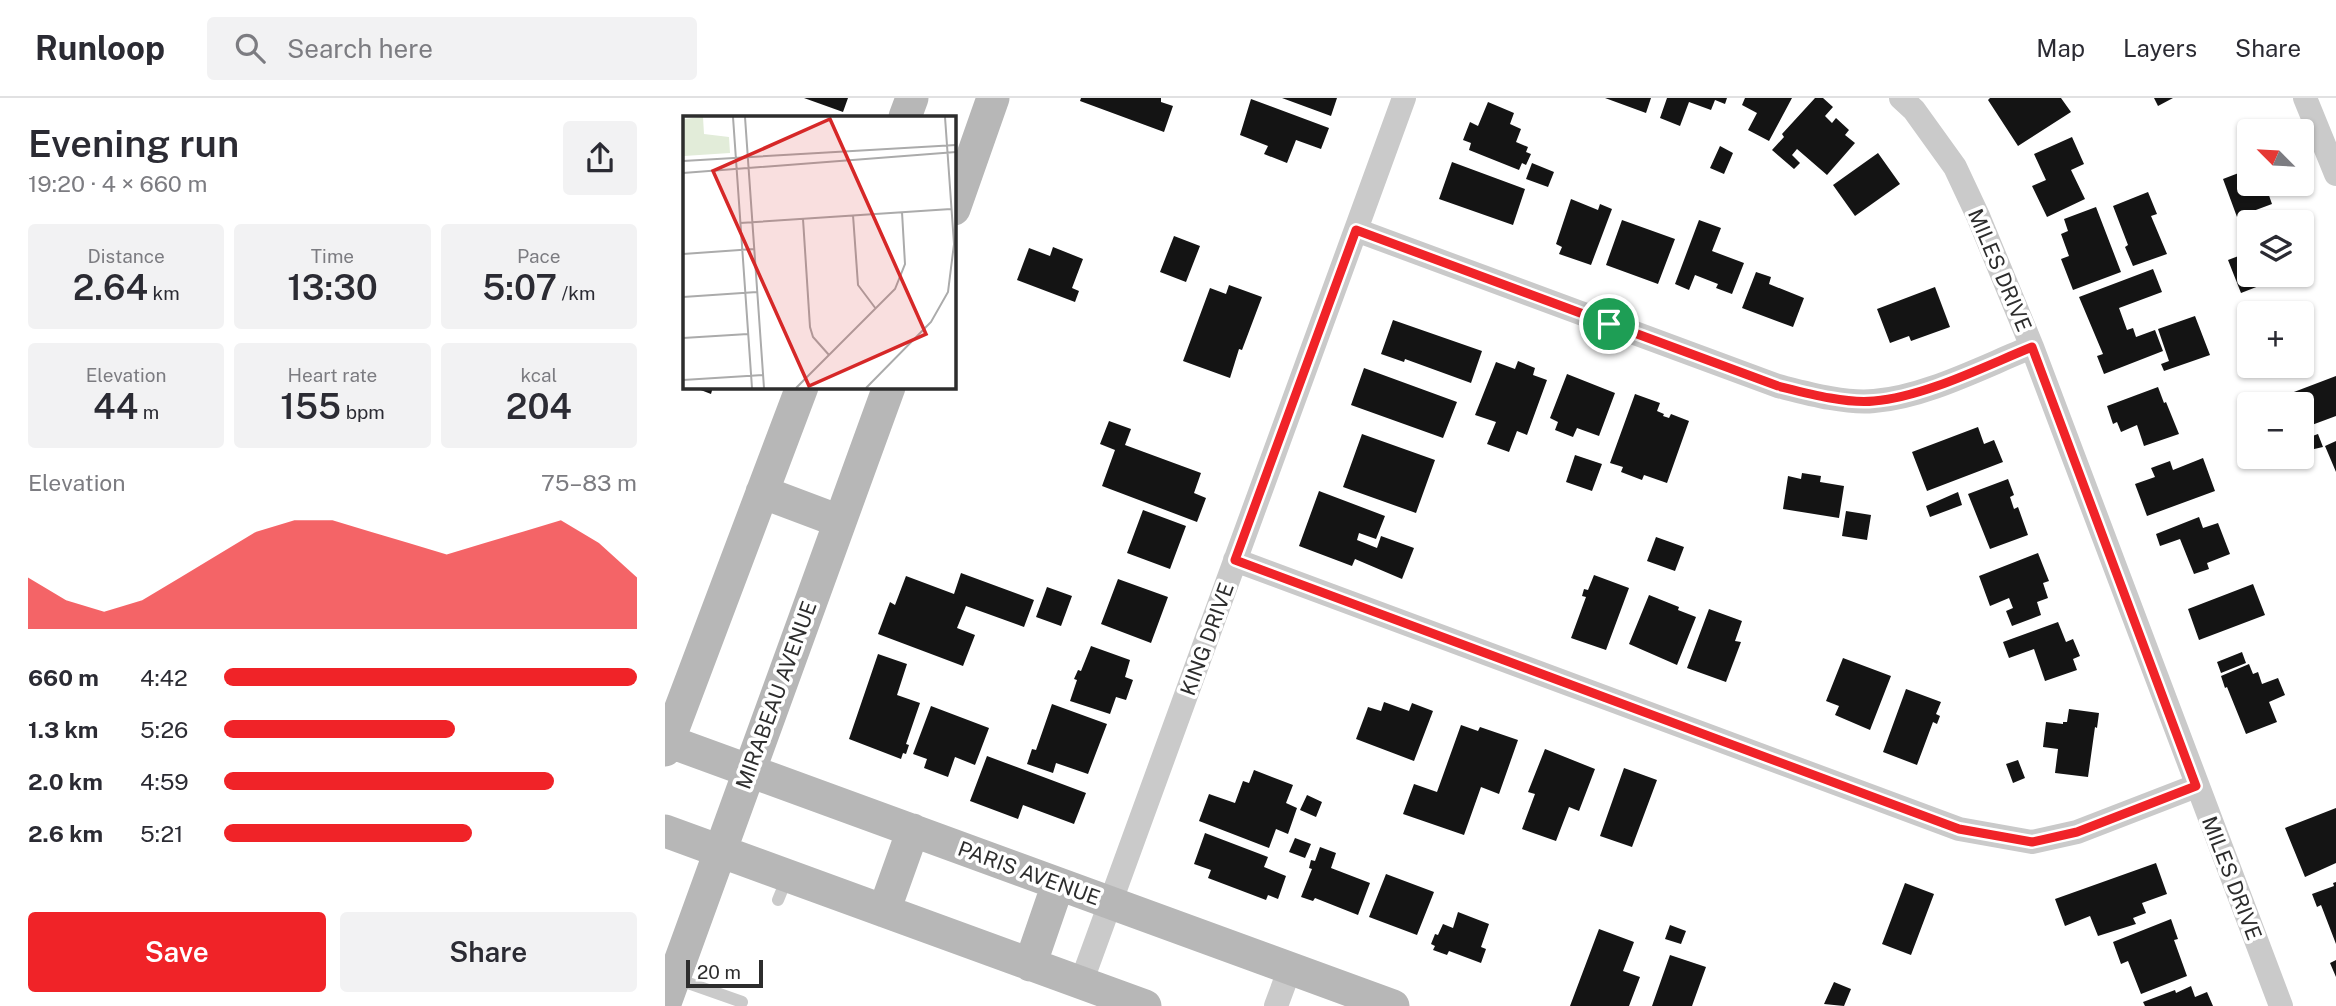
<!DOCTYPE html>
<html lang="en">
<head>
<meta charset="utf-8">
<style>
  :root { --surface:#fff; --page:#f2f2f3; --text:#2b2b33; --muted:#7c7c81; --line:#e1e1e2; --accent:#f02328 }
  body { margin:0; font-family:"Public Sans",sans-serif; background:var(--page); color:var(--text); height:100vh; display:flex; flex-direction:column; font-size:26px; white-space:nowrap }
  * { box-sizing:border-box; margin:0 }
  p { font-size:23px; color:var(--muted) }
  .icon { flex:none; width:38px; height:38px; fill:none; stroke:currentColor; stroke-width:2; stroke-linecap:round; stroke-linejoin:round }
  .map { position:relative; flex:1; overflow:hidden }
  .details { display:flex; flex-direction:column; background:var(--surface); width:665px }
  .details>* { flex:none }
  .needle { width:46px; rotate:294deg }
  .tools { position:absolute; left:1572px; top:21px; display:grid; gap:14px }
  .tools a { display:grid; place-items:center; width:77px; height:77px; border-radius:7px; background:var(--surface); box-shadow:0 2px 5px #0004; font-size:35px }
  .scale { position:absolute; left:21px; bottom:18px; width:77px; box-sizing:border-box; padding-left:7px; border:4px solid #2d2d2d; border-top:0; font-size:19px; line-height:24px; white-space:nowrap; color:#2d2d2d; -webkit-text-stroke:5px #fff; paint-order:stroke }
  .pin { position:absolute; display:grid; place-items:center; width:60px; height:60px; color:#fff; margin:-30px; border:4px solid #fff; border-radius:50%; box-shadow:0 2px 7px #0007 }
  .round { display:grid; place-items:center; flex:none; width:74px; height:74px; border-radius:7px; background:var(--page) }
  .head { display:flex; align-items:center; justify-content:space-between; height:119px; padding:0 28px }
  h1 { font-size:38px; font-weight:600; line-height:52px }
  .metrics { display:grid; grid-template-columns:repeat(3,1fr); gap:10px; height:119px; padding:7px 28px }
  .metrics div { display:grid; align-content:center; border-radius:7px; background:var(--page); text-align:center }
  .metrics b { font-size:35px; font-weight:600 }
  .metrics small { font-size:19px; font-weight:400 }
  .metrics p { font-size:19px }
  .chart { height:196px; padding:14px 28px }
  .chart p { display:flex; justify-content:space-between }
  .chart svg { width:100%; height:126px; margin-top:7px; fill:var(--accent); opacity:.7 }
  .action { display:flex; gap:14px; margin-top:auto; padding:14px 28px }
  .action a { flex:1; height:80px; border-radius:7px; background:var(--accent); color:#fff; font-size:28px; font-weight:600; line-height:80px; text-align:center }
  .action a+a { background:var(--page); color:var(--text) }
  ul { padding:0 28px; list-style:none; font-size:23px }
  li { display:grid; grid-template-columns:112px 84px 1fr; align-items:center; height:52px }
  li i { height:18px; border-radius:9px; background:var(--accent) }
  header { display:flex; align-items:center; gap:42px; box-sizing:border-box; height:98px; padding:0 35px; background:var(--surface); border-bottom:2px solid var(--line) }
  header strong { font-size:33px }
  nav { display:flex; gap:38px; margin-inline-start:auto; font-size:24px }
  .search { width:490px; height:63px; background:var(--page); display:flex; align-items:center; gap:18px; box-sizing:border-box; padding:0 24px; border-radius:7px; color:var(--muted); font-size:26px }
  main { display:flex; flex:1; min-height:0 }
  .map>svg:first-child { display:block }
  .building { fill:#141414 }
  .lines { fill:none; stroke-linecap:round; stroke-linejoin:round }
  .lane { stroke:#cacaca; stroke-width:12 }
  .street { stroke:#cacaca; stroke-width:24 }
  .secondary { stroke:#b7b7b7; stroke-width:33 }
  .route-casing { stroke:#fff; stroke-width:14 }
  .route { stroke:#f02328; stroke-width:9 }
  .labels { text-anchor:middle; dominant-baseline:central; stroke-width:7; stroke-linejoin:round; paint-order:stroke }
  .street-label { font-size:21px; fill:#2d2d2d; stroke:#fff }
  .inset-road { fill:none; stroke:#ababab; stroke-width:2 }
  .view { fill:#d62828; fill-opacity:0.15; stroke:#d62828; stroke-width:3.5 }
  .inset-edge { fill:none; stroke:#2d2d2d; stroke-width:3.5 }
</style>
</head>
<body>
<header>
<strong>Runloop</strong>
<div class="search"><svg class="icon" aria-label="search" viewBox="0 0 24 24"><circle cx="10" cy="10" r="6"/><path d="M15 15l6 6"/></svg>Search here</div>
<nav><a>Map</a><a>Layers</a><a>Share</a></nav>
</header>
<main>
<section class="details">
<div class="head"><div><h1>Evening run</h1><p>19:20 · 4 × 660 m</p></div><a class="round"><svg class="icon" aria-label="share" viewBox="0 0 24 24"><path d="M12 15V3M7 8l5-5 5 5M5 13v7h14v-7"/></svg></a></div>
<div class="metrics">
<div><p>Distance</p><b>2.64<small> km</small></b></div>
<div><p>Time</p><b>13:30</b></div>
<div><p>Pace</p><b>5:07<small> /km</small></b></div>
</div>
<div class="metrics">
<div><p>Elevation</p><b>44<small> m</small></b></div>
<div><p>Heart rate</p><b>155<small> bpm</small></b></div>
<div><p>kcal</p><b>204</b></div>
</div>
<div class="chart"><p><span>Elevation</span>75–83 m</p>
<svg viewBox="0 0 160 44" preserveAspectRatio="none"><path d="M0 44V26L10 34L20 38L30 34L40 26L50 18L60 10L70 6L80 6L90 10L100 14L110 18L120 14L130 10L140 6L150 14L160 26V44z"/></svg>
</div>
<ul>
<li><b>660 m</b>4:42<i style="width:100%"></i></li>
<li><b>1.3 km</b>5:26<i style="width:56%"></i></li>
<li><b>2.0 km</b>4:59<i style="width:80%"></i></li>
<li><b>2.6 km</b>5:21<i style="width:60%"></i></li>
</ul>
<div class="action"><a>Save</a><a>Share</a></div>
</section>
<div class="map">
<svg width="1671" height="908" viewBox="0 0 1671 908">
  <rect width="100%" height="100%" fill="#fff"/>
  <path class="building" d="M 139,0 L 183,0 L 178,14 Z
    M 416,0 L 496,0 L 496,4 L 508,8 L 499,34 L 415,3 Z
    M 617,0 L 672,0 L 666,18 Z
    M 940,0 L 986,0 L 981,15 Z
    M 1002,0 L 1062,0 L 1060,6 L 1050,2 L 1046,12 L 1024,4 L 1015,28 L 995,20 Z
    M 1080,0 L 1127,0 L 1104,43 L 1083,32 L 1092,15 L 1077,7 Z
    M 1150,0 L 1158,0 L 1168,9 L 1160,18 L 1167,25 L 1171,20 L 1184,32 L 1180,37 L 1190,45 L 1162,77 L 1132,51 L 1127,57 L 1135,65 L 1129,71 L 1107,52 L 1119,39 L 1117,36 Z
    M 1325,0 L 1396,0 L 1406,14 L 1353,48 L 1323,2 Z
    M 1489,0 L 1508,0 L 1493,8 Z
    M 586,1 L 664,30 L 656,51 L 631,42 L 622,65 L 599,56 L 603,48 L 575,37 Z
    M 823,4 L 849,15 L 845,26 L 856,31 L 851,44 L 863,49 L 861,54 L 866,56 L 861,67 L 857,65 L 854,72 L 804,52 L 806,45 L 798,42 L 805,24 L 813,28 Z
    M 1407,39 L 1419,66 L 1406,72 L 1420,101 L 1382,119 L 1367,88 L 1381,82 L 1369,56 Z
    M 1055,48 L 1068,55 L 1059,76 L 1045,70 Z
    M 1213,55 L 1235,86 L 1190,118 L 1168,87 Z
    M 787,64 L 860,91 L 848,127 L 774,101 Z
    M 867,65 L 889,74 L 883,89 L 861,81 Z
    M 1584,71 L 1584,86 L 1600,86 L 1607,106 L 1572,119 L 1558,81 Z
    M 1483,94 L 1492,116 L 1486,118 L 1502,156 L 1468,168 L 1460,149 L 1463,147 L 1448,108 Z
    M 906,101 L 933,112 L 935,106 L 947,111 L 926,167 L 894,156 L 897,149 L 891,146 Z
    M 1431,109 L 1456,174 L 1408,192 L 1396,161 L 1404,158 L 1396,136 L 1403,133 L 1399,121 Z
    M 957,122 L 1010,141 L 993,186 L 941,167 Z
    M 1034,122 L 1056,130 L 1047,153 L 1079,165 L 1067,196 L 1051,190 L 1053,186 L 1030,177 L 1024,192 L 1010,186 Z
    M 509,138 L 535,148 L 521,184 L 495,174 Z
    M 388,149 L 418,161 L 407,190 L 414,193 L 410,204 L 352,182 L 364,150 L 385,158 Z
    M 1636,149 L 1644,169 L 1636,172 Z
    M 1584,154 L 1584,177 L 1622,177 L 1576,195 L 1563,162 Z
    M 1488,171 L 1497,194 L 1454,210 L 1462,232 L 1468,230 L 1471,239 L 1490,232 L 1498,253 L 1439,276 L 1432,258 L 1438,256 L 1414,199 Z
    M 1091,174 L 1106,179 L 1104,186 L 1139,200 L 1128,229 L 1077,210 Z
    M 564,187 L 597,199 L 577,252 L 574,251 L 565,280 L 518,263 L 545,190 L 561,196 Z
    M 1270,189 L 1285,229 L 1246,243 L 1244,238 L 1225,245 L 1212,211 Z
    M 1530,218 L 1545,257 L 1499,273 L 1496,266 L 1504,263 L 1493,231 Z
    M 728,222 L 817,253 L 806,285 L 740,261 L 739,264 L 716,256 Z
    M 853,263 L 870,270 L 868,277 L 882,282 L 862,337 L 852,333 L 844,354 L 822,346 L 831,324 L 810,317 L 831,264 L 850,271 Z
    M 699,270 L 792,304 L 778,340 L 686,307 Z
    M 902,276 L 950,295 L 934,338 L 912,330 L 908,339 L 890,332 L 893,324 L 885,320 Z
    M 1671,278 L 1671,318 L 1636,331 L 1636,306 L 1619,306 L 1616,299 Z
    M 28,289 L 48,289 L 46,296 Z
    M 1493,289 L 1499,305 L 1501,304 L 1514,336 L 1479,348 L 1472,327 L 1456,334 L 1452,324 L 1448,326 L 1442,308 Z
    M 970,296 L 995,305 L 992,313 L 999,316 L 998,318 L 1004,320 L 1006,316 L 1024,323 L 1002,385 L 979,377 L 977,382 L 956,374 L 958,369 L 945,365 Z
    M 444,323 L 466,331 L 460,347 L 536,375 L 529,395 L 541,400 L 532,424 L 437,388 L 450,352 L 435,346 Z
    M 1313,329 L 1319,346 L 1329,342 L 1338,364 L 1262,393 L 1247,354 Z
    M 697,336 L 770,362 L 751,415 L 678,389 Z
    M 1653,336 L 1658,349 L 1636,354 L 1636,342 Z
    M 1671,343 L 1671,374 L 1660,348 Z
    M 910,357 L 937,366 L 927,393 L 901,384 Z
    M 1538,360 L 1550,393 L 1482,418 L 1470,386 L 1490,379 L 1486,370 L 1505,363 L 1508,372 Z
    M 1137,375 L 1156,378 L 1155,384 L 1179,388 L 1174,420 L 1118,411 L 1123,378 L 1136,381 Z
    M 1343,381 L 1349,397 L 1345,399 L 1349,411 L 1353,409 L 1363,437 L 1325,451 L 1303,396 Z
    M 654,393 L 720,418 L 711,441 L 694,435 L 692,442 L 712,450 L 716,438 L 749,450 L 737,481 L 690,461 L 687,468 L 634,448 Z
    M 1293,394 L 1297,407 L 1265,419 L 1261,408 Z
    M 478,412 L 521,428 L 505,471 L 462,455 Z
    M 1181,413 L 1206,417 L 1202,442 L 1177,438 Z
    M 1534,419 L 1538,430 L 1553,425 L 1565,456 L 1542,465 L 1544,471 L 1529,476 L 1515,441 L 1495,448 L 1491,436 Z
    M 991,439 L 1019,449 L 1010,473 L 982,463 Z
    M 1373,455 L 1384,483 L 1378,485 L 1383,500 L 1372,504 L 1376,517 L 1347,528 L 1341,513 L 1348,510 L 1344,500 L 1325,508 L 1314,478 Z
    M 296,475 L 369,502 L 359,529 L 301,508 L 292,530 L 310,537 L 298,568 L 213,536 L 225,504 L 230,507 L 241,478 L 289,496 Z
    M 929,477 L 964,490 L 941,552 L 906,540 L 921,499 L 917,498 L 919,491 L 923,492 Z
    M 453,481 L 503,499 L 486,545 L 436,526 Z
    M 1588,486 L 1600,517 L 1534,542 L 1523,511 Z
    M 382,489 L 407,498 L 396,528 L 371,519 Z
    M 984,497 L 1014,509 L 1013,512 L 1031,519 L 1012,567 L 964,546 Z
    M 1044,511 L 1077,523 L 1070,543 L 1076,544 L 1061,584 L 1022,570 Z
    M 1393,524 L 1401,544 L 1408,541 L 1415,558 L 1408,561 L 1412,572 L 1380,583 L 1369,551 L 1344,560 L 1338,544 Z
    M 426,548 L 465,562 L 460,579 L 468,582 L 461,602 L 451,599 L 445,616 L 405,603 L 412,582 L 409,581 L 413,572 L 416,573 Z
    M 1577,554 L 1581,565 L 1556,575 L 1552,564 Z
    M 213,556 L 242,566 L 232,597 L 255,605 L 241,646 L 244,647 L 241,656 L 238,655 L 236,661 L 184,641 Z
    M 1178,560 L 1226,578 L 1205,632 L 1170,617 L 1174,608 L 1161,603 Z
    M 1584,566 L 1588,576 L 1593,574 L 1597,586 L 1613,580 L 1620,597 L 1604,604 L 1612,624 L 1581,636 L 1562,589 L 1560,590 L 1556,578 Z
    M 1241,591 L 1276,604 L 1271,616 L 1275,618 L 1272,626 L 1268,624 L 1252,667 L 1218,654 Z
    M 719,604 L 744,613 L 747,605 L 768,613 L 749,663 L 691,641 L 703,609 L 716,613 Z
    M 387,606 L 442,626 L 423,676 L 391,665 L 388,675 L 362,666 L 367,651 L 371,652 Z
    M 266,608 L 324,630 L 310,667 L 290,659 L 283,679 L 259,670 L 262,661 L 248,656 Z
    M 1404,611 L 1434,615 L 1432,630 L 1430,629 L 1423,679 L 1390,675 L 1393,651 L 1378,649 L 1381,624 L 1398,626 L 1398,624 L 1402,624 Z
    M 796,627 L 813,633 L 815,629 L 853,642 L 834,696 L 816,689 L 799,737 L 738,716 L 749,686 L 772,694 Z
    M 880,651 L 930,671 L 914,713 L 904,709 L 891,743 L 857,731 L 870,696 L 863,694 Z
    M 322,658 L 421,695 L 409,726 L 358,707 L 353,721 L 305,703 Z
    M 1353,662 L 1360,680 L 1348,685 L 1341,666 Z
    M 959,670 L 992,682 L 967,749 L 935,738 Z
    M 589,672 L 628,687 L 621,705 L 632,710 L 623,736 L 611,731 L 604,750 L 534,723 L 544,696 L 570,705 L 578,683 L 584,685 Z
    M 642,697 L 657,704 L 651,719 L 635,712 Z
    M 1671,710 L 1671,765 L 1640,779 L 1620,730 Z
    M 540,735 L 603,759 L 599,769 L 621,778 L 613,801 L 603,797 L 601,802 L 543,780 L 546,772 L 529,766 Z
    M 630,740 L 646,746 L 640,760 L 624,754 Z
    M 655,749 L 671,755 L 666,770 L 705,785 L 693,817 L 650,800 L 648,803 L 636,799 L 647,771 L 644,770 L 646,762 L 650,763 Z
    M 1491,765 L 1502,796 L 1477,805 L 1481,815 L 1468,820 L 1471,826 L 1433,838 L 1425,818 L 1400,828 L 1390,801 Z
    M 721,776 L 769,794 L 752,837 L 704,819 Z
    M 1671,784 L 1671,846 L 1656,807 L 1652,809 L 1647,796 L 1669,788 L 1668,785 Z
    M 1240,785 L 1269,796 L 1246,857 L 1217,846 Z
    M 793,814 L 824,826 L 816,849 L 821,851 L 816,865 L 784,853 L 782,857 L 768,852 L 770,848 L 766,846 L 770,836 L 773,837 L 778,826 L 788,830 Z
    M 1506,821 L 1513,841 L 1509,842 L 1522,878 L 1476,896 L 1463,863 L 1456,866 L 1448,844 Z
    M 1005,827 L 1021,833 L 1016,846 L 1000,841 Z
    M 934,831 L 969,844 L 958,873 L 975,879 L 964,908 L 905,908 Z
    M 1005,857 L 1041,869 L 1027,908 L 987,908 Z
    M 1671,862 L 1671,879 L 1665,865 Z
    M 1169,884 L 1186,891 L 1179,908 L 1159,906 Z
    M 1526,888 L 1530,899 L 1542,894 L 1548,908 L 1480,908 L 1478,904 L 1510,892 L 1511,895 Z"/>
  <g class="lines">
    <path class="lane" d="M 113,802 L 122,780
      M 9,880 L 77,904"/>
    <path class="street" d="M 1236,0 L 1249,12 L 1290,69 L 1313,118 L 1367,249 L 1616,908
      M 1640,0 L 1671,76
      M 691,132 L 1113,288 C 1141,295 1181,306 1209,303 C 1261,299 1319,268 1367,249
      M 570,462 L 1294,731 L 1367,744 L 1412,734 L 1531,688
      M 416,885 L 739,0
      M 611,908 L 625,870"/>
    <path class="secondary" d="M 240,19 L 247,0
      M 289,111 L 328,0
      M 97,394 L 174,423
      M 0,642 L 728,908
      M 0,652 L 137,289
      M 0,733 L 480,908
      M 219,813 L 248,732
      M 365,867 L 393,786
      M 0,905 L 224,289"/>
  </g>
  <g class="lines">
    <g class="route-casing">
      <path id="route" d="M 691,132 L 1113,288 C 1141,295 1181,306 1209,303 C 1259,299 1320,268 1367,249 L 1531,688 L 1412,734 L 1367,744 L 1294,731 L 570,462 Z"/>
    </g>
    <use href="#route" class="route"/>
  </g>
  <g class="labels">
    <g class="street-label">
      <text transform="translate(1335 172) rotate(67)">MILES DRIVE</text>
      <text transform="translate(542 541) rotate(-70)">KING DRIVE</text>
      <text transform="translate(111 597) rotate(-70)">MIRABEAU AVENUE</text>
      <text transform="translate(364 775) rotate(20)">PARIS AVENUE</text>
      <text transform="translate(1567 780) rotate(69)">MILES DRIVE</text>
    </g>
  </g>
  <g transform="translate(18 18)">
    <rect width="273" height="273" fill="#fff"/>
    <path d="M 20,1 L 21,18 L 46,21 L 47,37 L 1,40 L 0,3 Z" fill="#e2ecd9"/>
    <path class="inset-road" d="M 50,1 L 69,272M 62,1 L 81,272M 0,45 L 273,29M 0,57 L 273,36M 170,99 L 175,169 L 193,193M 120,103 L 127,211 L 130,221 L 146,239M 57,107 L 268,93M 0,138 L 71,133M 0,181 L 74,176M 0,222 L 65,218M 0,264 L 80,259M 113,272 L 212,173 L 222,148 L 219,96M 183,272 L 248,206 L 265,176 L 271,128 L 262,1"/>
    <path class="view" d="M 147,3 L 243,218 L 126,270 L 30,55 Z"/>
    <rect width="273" height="273" class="inset-edge"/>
  </g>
</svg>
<div class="tools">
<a><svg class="needle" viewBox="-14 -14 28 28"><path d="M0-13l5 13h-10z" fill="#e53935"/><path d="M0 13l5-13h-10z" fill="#7c7c81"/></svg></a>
<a><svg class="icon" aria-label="layers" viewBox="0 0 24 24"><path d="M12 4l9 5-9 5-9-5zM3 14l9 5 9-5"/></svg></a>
<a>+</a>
<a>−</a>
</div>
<div class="scale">20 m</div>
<div class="pin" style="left:944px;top:226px;background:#1e9e55"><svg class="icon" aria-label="arrive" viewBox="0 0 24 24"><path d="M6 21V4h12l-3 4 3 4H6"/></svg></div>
</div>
</main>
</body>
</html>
